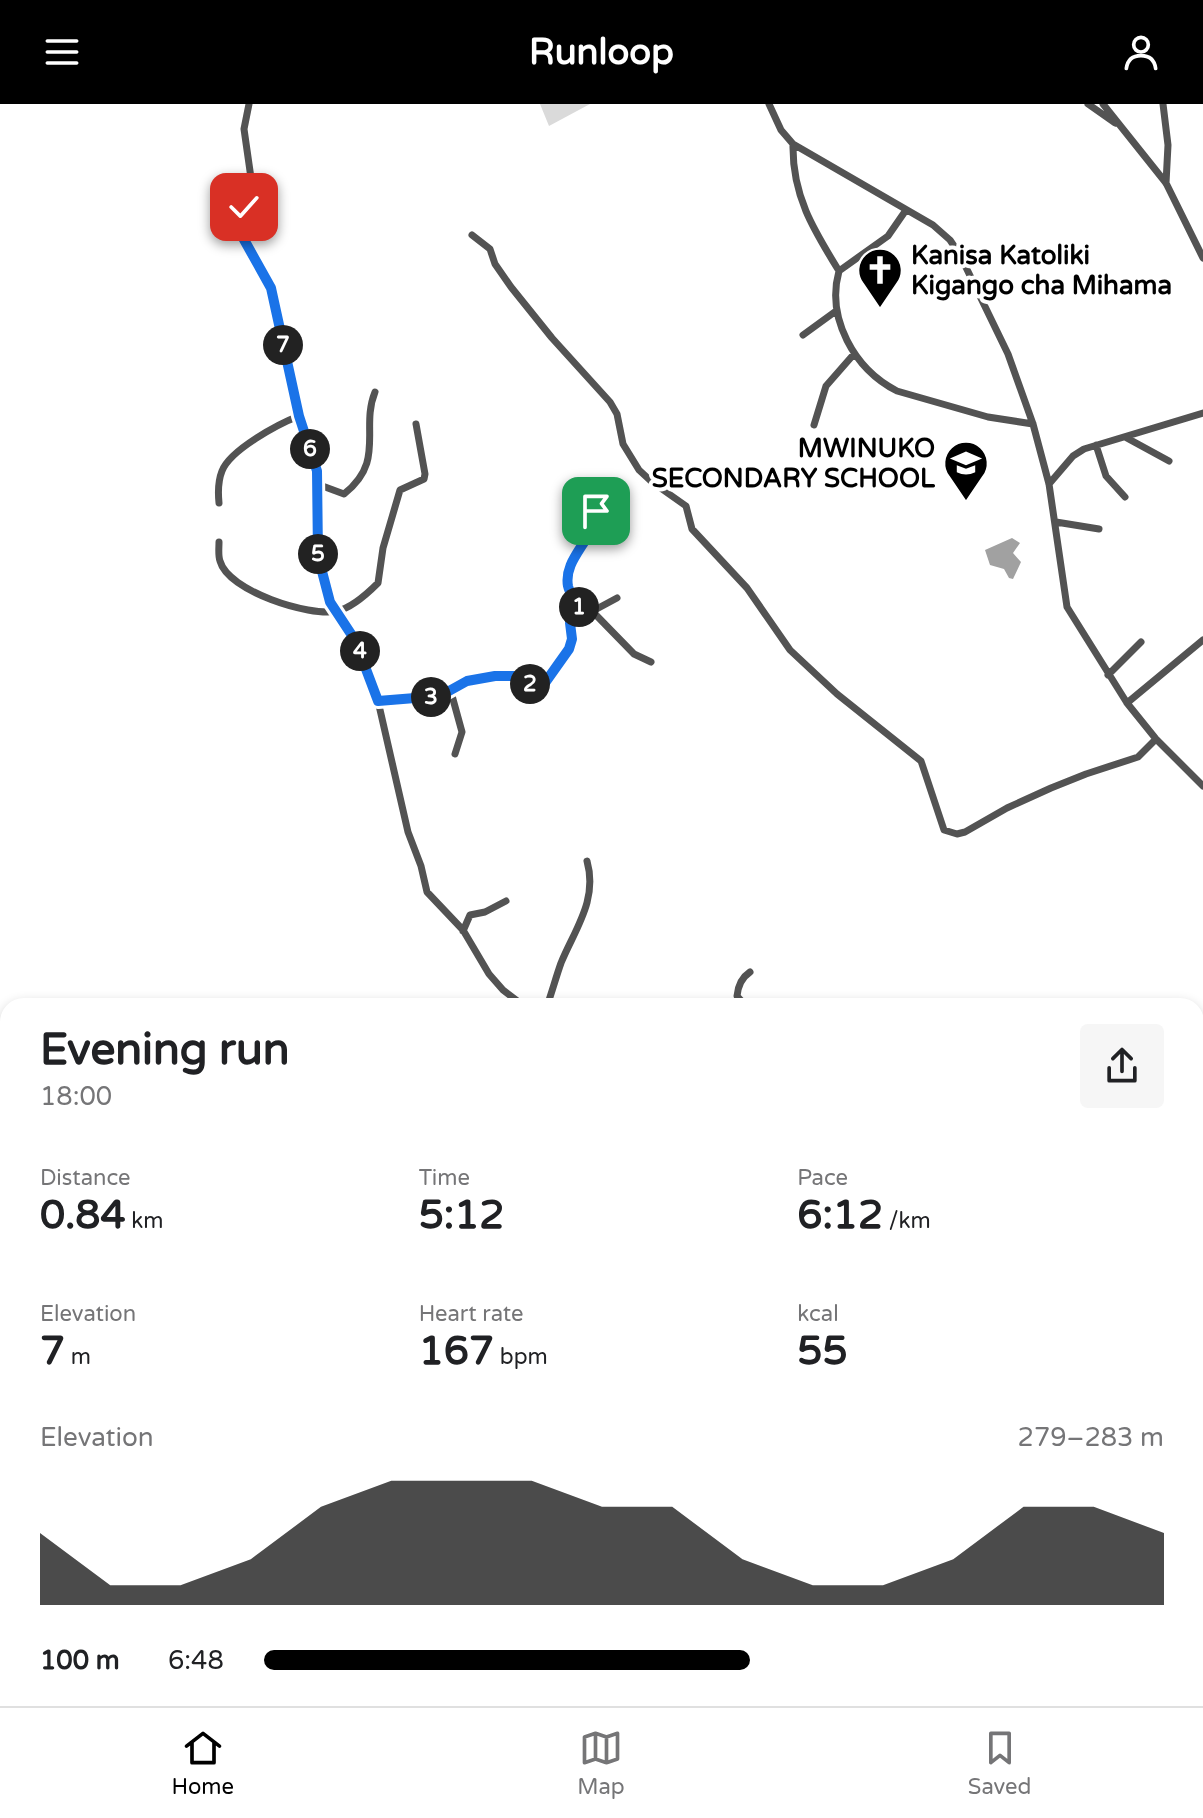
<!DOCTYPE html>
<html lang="en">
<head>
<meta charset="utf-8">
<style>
  :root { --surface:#fff; --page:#f6f6f6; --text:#202124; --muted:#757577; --line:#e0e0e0; --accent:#000 }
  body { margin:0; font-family:"Varela Round",sans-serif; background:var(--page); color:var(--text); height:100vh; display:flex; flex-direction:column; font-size:30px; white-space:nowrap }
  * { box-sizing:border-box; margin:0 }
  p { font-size:26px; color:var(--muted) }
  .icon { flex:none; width:44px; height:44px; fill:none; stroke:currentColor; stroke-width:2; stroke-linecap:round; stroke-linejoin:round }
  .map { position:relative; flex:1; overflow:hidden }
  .details { position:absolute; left:0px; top:894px; width:1204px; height:708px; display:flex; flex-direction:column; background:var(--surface); border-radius:24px 24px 0 0; box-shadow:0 4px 12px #0003 }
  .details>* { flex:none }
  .pin { position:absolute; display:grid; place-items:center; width:68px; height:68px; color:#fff; margin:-34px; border-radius:16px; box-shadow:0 4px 12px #0006 }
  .km { position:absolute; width:40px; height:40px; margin:-20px; border-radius:50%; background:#222; color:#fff; font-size:22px; line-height:40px; text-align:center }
  .round { display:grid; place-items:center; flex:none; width:84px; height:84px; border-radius:8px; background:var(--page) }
  .overview { display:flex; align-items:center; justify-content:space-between; height:136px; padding:0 40px }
  h1 { font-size:44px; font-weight:800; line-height:60px }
  .figures { display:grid; grid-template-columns:repeat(3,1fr); gap:12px; height:136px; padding:8px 40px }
  .figures div { display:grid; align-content:center }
  .figures b { font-size:40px; font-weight:800 }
  .figures small { font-size:22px; font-weight:400 }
  .figures p { font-size:22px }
  .chart { height:224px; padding:16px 40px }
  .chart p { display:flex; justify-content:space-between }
  .chart svg { width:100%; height:144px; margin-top:8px; fill:var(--accent); opacity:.7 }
  ul { padding:0 40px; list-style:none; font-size:26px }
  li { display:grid; grid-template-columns:128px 96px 1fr; align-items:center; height:60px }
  li i { height:20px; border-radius:10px; background:var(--accent) }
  header { display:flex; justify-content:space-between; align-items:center; height:104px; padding:0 40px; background:var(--accent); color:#fff; font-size:36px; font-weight:800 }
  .menu { display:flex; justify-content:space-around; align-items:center; height:112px; border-top:2px solid var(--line); background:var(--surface); font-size:22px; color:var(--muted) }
  .menu a { display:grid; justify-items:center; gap:4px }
  .menu .active { color:var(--accent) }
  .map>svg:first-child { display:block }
  .green { fill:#dadada }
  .water { fill:#a1a1a1 }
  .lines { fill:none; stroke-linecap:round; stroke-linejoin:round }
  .minor { stroke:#535353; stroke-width:7 }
  .route-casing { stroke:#fff; stroke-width:16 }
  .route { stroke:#1a73e8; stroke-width:10 }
  .labels { text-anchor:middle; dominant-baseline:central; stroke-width:8; stroke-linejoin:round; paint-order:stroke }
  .poi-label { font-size:26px; font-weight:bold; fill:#000; stroke:#fff; text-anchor:start }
</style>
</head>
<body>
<header><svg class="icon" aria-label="menu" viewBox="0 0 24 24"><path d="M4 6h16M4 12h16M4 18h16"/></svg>Runloop<svg class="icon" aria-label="person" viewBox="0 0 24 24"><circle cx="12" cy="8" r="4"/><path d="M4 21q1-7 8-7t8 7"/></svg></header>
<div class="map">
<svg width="1203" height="1602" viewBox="0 0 1203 1602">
  <rect width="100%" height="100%" fill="#fff"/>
  <path class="green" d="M 540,0 L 590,0 L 549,22 Z
    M 0,1246 L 4,1246 L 8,1253 L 8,1327 L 0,1346 Z"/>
  <path class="water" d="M 1012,434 L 1020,439 L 1013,449 L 1021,458 L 1013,475 L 1009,474 L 1004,465 L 990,461 L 985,446 Z"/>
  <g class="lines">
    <path class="minor" d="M 249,0 L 244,25 L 253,88 L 244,103 L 239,120 L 242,132 L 271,184 L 299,312 L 317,367 L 318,452 L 330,498 L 355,536 L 378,597 L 408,728 L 421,762 L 427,788 L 463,826 L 489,870 L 503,886 L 524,902
      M 769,0 L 781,26 L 793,40 L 933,121 L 950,136 L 960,151 L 1008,250 L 1033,320 L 1049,380 L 1067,503 L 1127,599 L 1156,635 L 1203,682
      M 1088,0 L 1115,19
      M 1103,0 L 1166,79 L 1203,154
      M 1163,0 L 1168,41 L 1166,79
      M 793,40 C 792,91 813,125 839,167
      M 906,106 L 888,132 L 839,167 C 826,214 854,265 897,287 L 988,313 L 1033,320
      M 472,131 L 490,145 L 495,160 L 511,183 L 552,234 L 610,298 L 617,310 L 623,340 L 639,366 L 652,378 L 686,402 L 692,425 L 747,484 L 790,546 L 837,590 L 921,657 L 944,726 L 957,730 L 965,728 L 1007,704 L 1051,684 L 1086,670 L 1138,653 L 1156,635
      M 803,231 L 836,207
      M 814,321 L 826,282 L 854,250
      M 1125,333 L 1169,357
      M 1096,341 L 1106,372 L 1125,393
      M 317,380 L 344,390 C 386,357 360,325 375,288
      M 1049,380 L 1073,352 L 1084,345 L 1203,309
      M 219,399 C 218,389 218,377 222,367 C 230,346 278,320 299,312
      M 1056,418 L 1099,425
      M 219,438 C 219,444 218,452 220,457 C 228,487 309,513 337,507 C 352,504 367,490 378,479 L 383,444 L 400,386 L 424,375 L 425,370 L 416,320
      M 591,508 L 617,494
      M 579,509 L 595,510 L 634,550 L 651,558
      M 1108,571 L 1141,538
      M 451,588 L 462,628 L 455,650
      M 378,597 L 440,592 L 467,577 L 495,572 L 519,572 L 534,583 L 542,583 C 560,556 571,554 570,519 L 579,509 C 578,493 564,483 568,466 C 569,459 574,455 578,449 C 592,431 600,411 590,389
      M 1127,599 L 1203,536
      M 463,827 L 470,811 L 485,808 L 506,797
      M 547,902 C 552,888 556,873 561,859 C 575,825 598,796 587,757
      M 746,902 L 737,892 C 738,882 741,874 750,868
      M 0,1421 L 8,1405
      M 0,1457 L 8,1462
      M 1196,1461 L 1203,1463
      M 1196,1584 L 1203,1566
      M 383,1594 L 402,1602
      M 607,1594 L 610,1602
      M 768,1594 L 775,1602
      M 1016,1594 L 1017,1602
      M 888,1602 L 895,1594
      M 1191,1602 L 1193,1594"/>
  </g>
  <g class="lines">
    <g class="route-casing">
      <path id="route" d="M 244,103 L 239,120 L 242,132 L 271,184 L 299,312 L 317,367 L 318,452 L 330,498 L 355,536 L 378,597 L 440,592 L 467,577 L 495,572 L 519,572 L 534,583 L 542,583 L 569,545 L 572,535 L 570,519 L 579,505 C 576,497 570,491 568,482 C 563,454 595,436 596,407"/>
    </g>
    <use href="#route" class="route"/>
  </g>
  <defs>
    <g id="church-pin" transform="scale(2.3)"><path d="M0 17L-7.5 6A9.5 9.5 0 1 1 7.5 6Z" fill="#000" stroke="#fff"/><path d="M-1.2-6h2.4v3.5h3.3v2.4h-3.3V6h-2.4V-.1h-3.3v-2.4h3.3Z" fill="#fff"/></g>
    <g id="school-pin" transform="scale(2.3)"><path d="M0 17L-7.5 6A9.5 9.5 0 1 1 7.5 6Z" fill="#000" stroke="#fff"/><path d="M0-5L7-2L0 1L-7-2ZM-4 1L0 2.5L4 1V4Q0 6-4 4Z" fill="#fff"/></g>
  </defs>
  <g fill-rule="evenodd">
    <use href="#church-pin" x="880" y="166"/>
    <use href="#school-pin" x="966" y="359"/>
  </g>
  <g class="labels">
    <g class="poi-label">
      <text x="911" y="151">Kanisa Katoliki<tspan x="911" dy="30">Kigango cha Mihama</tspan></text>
      <text x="935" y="344" text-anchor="end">MWINUKO<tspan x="935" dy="30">SECONDARY SCHOOL</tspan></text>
    </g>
  </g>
</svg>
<div class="pin" style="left:596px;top:407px;background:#1e9e55"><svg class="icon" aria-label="arrive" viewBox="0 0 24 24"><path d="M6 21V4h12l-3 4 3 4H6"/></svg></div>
<div class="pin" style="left:244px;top:103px;background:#d93025"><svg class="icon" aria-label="check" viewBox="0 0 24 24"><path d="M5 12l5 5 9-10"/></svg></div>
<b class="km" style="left:579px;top:503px">1</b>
<b class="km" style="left:530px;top:580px">2</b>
<b class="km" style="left:431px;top:593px">3</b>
<b class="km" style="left:360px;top:547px">4</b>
<b class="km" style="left:318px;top:450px">5</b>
<b class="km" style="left:310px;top:345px">6</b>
<b class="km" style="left:283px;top:241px">7</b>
<section class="details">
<div class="overview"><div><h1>Evening run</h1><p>18:00</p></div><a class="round"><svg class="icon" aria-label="share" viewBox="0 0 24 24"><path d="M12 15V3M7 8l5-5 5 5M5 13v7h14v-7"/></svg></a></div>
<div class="figures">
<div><p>Distance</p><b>0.84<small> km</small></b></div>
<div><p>Time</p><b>5:12</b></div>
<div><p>Pace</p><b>6:12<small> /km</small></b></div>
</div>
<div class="figures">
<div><p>Elevation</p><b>7<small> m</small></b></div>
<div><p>Heart rate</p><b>167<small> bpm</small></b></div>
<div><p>kcal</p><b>55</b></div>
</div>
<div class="chart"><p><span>Elevation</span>279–283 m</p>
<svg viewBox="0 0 160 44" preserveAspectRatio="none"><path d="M0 44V22L10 38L20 38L30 30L40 14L50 6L60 6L70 6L80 14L90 14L100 30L110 38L120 38L130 30L140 14L150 14L160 22V44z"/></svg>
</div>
<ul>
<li><b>100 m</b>6:48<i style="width:54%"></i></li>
</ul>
</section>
</div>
<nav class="menu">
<a class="active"><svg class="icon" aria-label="home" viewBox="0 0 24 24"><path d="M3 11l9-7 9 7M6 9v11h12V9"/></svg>Home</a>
<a><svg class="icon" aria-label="map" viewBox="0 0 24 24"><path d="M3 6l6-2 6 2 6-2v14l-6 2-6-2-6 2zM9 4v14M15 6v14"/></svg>Map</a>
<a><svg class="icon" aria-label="saved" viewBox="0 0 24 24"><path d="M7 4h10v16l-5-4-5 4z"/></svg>Saved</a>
</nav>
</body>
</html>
